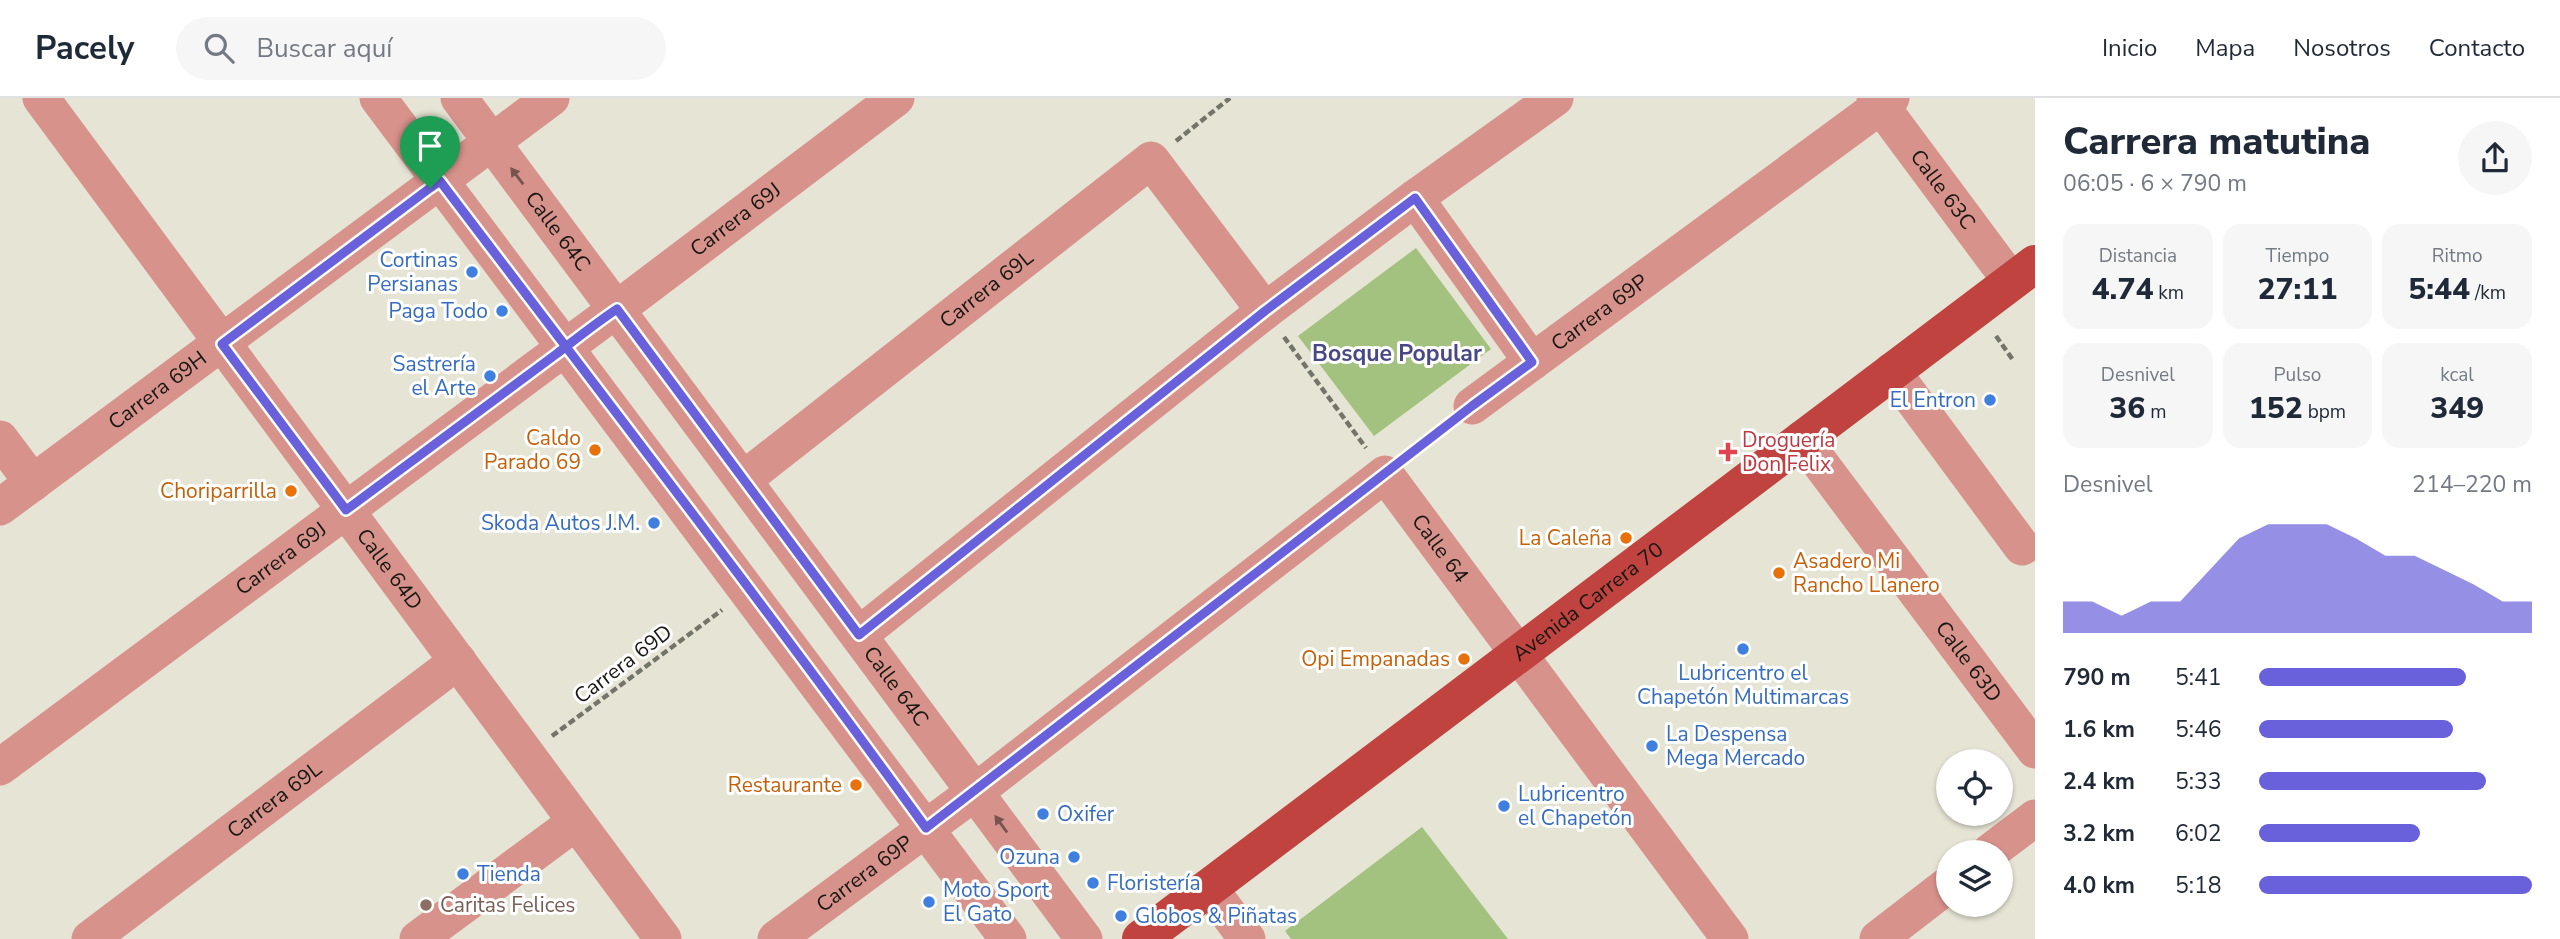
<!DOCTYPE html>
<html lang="es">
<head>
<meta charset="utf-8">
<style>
  :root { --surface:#fff; --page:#f6f6f7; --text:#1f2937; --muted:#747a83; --line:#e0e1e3; --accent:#6961db }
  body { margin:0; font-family:"Nunito Sans",sans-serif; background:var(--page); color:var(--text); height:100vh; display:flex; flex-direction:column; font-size:26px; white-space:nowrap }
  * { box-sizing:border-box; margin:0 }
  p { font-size:23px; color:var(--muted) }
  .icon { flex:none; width:38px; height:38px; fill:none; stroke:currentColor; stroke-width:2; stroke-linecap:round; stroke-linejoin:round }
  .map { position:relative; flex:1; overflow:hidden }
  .sheet { display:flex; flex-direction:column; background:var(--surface); width:525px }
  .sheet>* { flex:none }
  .fabs { position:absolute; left:1936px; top:651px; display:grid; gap:14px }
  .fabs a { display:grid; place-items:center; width:77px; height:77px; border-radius:50%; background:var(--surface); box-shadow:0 2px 5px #0004; font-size:35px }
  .pin { position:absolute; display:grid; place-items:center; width:60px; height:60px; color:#fff; margin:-72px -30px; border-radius:50% 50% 50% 0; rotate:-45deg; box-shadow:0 0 7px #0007 }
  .pin .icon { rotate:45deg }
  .round { display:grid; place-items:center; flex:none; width:74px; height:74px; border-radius:37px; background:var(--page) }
  .overview { display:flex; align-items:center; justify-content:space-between; height:119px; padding:0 28px }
  h1 { font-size:38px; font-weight:800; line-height:52px }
  .stats { display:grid; grid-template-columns:repeat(3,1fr); gap:10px; height:119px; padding:7px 28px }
  .stats div { display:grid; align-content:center; border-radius:18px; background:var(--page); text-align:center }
  .stats b { font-size:30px; font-weight:800 }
  .stats small { font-size:19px; font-weight:400 }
  .stats p { font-size:19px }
  .chart { height:196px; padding:14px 28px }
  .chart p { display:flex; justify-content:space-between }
  .chart svg { width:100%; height:126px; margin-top:7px; fill:var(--accent); opacity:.7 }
  ul { padding:0 28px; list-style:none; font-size:23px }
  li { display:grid; grid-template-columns:112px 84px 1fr; align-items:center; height:52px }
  li i { height:18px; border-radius:9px; background:var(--accent) }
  header { display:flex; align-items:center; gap:42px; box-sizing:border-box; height:98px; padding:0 35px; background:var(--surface); border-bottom:2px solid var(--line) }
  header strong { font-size:33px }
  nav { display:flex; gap:38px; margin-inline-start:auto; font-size:24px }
  .search { width:490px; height:63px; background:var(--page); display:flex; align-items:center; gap:18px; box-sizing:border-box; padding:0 24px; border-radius:38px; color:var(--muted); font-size:26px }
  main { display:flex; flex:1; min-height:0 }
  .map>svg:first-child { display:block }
  .green { fill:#a3c17f }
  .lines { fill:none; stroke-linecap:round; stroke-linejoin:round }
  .path { stroke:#75746a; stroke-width:4.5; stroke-dasharray:7 3.5; stroke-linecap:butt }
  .minor { stroke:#d7928b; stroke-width:37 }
  .major { stroke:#c04340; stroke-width:38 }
  .oneway { fill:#78544e }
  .route-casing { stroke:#fff; stroke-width:14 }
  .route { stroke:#6961db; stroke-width:9 }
  .shop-dot { fill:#3f7fe0; stroke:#fff; stroke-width:2.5 }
  .food-dot { fill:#e8710a; stroke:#fff; stroke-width:2.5 }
  .health-dot { fill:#e0444e; stroke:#fff; stroke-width:2.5 }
  .education-dot { fill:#8d6e63; stroke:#fff; stroke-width:2.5 }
  .labels { text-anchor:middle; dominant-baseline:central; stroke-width:6; stroke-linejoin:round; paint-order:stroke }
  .street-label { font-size:21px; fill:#181712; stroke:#fff }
  .shop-label { font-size:21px; fill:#366cbe; stroke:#fff; text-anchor:start }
  .food-label { font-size:21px; fill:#c56008; stroke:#fff; text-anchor:end }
  .health-label { font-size:21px; fill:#be3a42; stroke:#fff; text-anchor:start }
  .education-label { font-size:21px; fill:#785e54; stroke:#fff; text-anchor:start }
  .neighbourhood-label { font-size:23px; font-weight:bold; fill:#494886; stroke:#fff }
</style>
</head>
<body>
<header>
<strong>Pacely</strong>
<div class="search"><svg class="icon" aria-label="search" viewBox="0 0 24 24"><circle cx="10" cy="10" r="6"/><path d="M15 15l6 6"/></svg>Buscar aquí</div>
<nav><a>Inicio</a><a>Mapa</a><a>Nosotros</a><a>Contacto</a></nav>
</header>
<main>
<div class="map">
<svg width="2035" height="841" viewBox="0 0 2035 841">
  <rect width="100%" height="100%" fill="#e6e4d4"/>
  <path class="green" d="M 1416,150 L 1491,251 L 1374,338 L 1298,238 Z
    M 1422,729 L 1508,841 L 1291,841 L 1285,833 Z"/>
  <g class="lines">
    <path class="path" d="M 1176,43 L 1230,0
      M 1996,238 L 2013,262
      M 1284,239 L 1366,350
      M 1411,356 L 1448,327
      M 552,638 L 722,512"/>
    <g class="minor">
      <path id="s1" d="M 41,0 L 663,841"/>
      <path d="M 378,0 L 1008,841"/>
      <path id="s2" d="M 459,0 L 1084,841"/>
      <path id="s3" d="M 1875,0 L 2011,183"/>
      <path d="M 1415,100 L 1532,264"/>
      <path d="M 1892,273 L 2022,449"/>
      <path id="s4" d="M 1472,308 L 1891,0"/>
      <path d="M 0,341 L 33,385"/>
      <path id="s5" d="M 1802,341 L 2035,652"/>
      <path id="s6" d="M 744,381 L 1151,62 L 1265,213"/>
      <path id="s7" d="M 0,409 L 551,0"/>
      <path d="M 859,537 L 1265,213 L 1415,100 L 1555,0"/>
      <path id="s8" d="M 0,669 L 617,211 L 896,0"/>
      <path d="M 1990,754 L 2035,720"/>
      <path d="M 1210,791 L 1247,841"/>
      <path id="s9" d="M 90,841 L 458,563"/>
      <path d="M 418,841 L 576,724"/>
      <path id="s10" d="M 776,841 L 975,694 L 1385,376 L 1730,841"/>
      <path d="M 1878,841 L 1948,787"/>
    </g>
    <path class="major" id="s11" d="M 1141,841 L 2035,166"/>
  </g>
  <defs><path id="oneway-solid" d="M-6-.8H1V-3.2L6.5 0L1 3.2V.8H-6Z" transform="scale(1.75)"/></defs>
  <g class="oneway">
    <use href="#oneway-solid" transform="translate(517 78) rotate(-127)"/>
    <use href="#oneway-solid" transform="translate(1001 726) rotate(-126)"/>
  </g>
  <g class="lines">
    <g class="route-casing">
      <path id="route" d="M 430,90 L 440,83 C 603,298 768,512 926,730 L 1472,308 L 1532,264 L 1415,100 L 1265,213 L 859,537 L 617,211 C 596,225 576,241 555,257 L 346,412 L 222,246 L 430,90"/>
    </g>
    <use href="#route" class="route"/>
  </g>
  <g class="shop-dot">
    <circle cx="472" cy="174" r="7"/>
    <circle cx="502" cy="213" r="7"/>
    <circle cx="490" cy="278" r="7"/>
    <circle cx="1990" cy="302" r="7"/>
    <circle cx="654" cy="425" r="7"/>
    <circle cx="1743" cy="551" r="7"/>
    <circle cx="1652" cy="648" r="7"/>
    <circle cx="1504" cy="708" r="7"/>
    <circle cx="1043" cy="716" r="7"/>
    <circle cx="1074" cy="759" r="7"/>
    <circle cx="463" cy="776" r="7"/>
    <circle cx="1093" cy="785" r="7"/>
    <circle cx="929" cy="804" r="7"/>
    <circle cx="1121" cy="818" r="7"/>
  </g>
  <g class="food-dot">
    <circle cx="595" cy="352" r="7"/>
    <circle cx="291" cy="393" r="7"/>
    <circle cx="1626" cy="440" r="7"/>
    <circle cx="1779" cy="475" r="7"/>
    <circle cx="1464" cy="561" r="7"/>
    <circle cx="856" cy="687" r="7"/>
  </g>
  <path class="health-dot" d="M1724.5 343.5h7v7h7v7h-7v7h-7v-7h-7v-7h7z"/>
  <circle class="education-dot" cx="426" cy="807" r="7"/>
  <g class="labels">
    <g class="street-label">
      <text stroke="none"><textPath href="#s3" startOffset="114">Calle 63C</textPath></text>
      <text stroke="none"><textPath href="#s8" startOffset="917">Carrera 69J</textPath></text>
      <text stroke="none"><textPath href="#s2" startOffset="166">Calle 64C</textPath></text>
      <text stroke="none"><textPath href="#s6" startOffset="308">Carrera 69L</textPath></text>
      <text stroke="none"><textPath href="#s4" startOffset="158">Carrera 69P</textPath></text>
      <text stroke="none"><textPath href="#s7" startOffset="196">Carrera 69H</textPath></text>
      <text stroke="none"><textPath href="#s10" startOffset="859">Calle 64</textPath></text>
      <text stroke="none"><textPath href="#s8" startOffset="350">Carrera 69J</textPath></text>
      <text stroke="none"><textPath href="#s1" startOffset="586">Calle 64D</textPath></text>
      <text stroke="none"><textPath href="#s11" startOffset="560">Avenida Carrera 70</textPath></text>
      <text stroke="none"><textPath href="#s5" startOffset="278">Calle 63D</textPath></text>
      <text transform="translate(623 566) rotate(-37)">Carrera 69D</text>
      <text stroke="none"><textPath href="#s2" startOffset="733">Calle 64C</textPath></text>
      <text stroke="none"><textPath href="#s9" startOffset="231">Carrera 69L</textPath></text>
      <text stroke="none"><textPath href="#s10" startOffset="110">Carrera 69P</textPath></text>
    </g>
    <g class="shop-label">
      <text x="458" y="162" text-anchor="end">Cortinas<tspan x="458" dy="24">Persianas</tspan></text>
      <text x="488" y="213" text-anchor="end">Paga Todo</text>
      <text x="476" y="266" text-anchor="end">Sastrería<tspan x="476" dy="24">el Arte</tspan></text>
      <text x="1976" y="302" text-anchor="end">El Entron</text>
      <text x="640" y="425" text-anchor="end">Skoda Autos J.M.</text>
      <text x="1743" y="575" text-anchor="middle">Lubricentro el<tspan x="1743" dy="24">Chapetón Multimarcas</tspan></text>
      <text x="1666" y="636">La Despensa<tspan x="1666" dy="24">Mega Mercado</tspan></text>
      <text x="1518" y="696">Lubricentro<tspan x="1518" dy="24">el Chapetón</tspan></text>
      <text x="1057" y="716">Oxifer</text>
      <text x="1060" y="759" text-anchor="end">Ozuna</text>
      <text x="477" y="776">Tienda</text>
      <text x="1107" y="785">Floristería</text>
      <text x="943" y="792">Moto Sport<tspan x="943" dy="24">El Gato</tspan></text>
      <text x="1135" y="818">Globos &amp; Piñatas</text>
    </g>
    <g class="food-label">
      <text x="581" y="340">Caldo<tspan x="581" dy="24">Parado 69</tspan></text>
      <text x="277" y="393">Choriparrilla</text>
      <text x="1612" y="440">La Caleña</text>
      <text x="1793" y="463" text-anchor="start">Asadero Mi<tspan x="1793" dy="24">Rancho Llanero</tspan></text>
      <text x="1450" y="561">Opi Empanadas</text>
      <text x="842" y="687">Restaurante</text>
    </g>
    <g class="health-label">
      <text x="1742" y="342">Droguería<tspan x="1742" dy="24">Don Felix</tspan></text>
    </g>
    <g class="education-label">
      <text x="440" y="807">Caritas Felices</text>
    </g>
    <g class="neighbourhood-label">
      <text x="1397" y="255">Bosque Popular</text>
    </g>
  </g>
</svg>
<div class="fabs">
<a><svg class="icon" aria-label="locate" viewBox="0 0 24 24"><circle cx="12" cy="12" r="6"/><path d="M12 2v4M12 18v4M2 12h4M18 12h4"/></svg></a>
<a><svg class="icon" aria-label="layers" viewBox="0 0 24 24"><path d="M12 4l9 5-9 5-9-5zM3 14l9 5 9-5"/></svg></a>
</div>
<div class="pin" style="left:430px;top:90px;background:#1e9e55"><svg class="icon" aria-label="arrive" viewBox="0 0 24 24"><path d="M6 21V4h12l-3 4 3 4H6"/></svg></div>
</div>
<section class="sheet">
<div class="overview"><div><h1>Carrera matutina</h1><p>06:05 · 6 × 790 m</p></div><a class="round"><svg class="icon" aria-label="share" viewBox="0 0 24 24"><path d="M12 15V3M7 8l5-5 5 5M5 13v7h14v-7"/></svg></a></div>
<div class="stats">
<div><p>Distancia</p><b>4.74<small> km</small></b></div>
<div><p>Tiempo</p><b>27:11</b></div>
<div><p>Ritmo</p><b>5:44<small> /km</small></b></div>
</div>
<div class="stats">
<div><p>Desnivel</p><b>36<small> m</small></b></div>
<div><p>Pulso</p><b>152<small> bpm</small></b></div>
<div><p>kcal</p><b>349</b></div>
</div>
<div class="chart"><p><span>Desnivel</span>214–220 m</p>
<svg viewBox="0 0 160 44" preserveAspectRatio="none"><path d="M0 44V33L10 33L20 38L30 33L40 33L50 22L60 11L70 6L80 6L90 6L100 11L110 17L120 17L130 22L140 27L150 33L160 33V44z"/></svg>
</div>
<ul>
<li><b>790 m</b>5:41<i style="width:76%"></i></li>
<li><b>1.6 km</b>5:46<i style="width:71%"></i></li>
<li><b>2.4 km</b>5:33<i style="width:83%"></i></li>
<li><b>3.2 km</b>6:02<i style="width:59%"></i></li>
<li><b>4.0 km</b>5:18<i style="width:100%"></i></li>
</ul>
</section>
</main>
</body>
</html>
